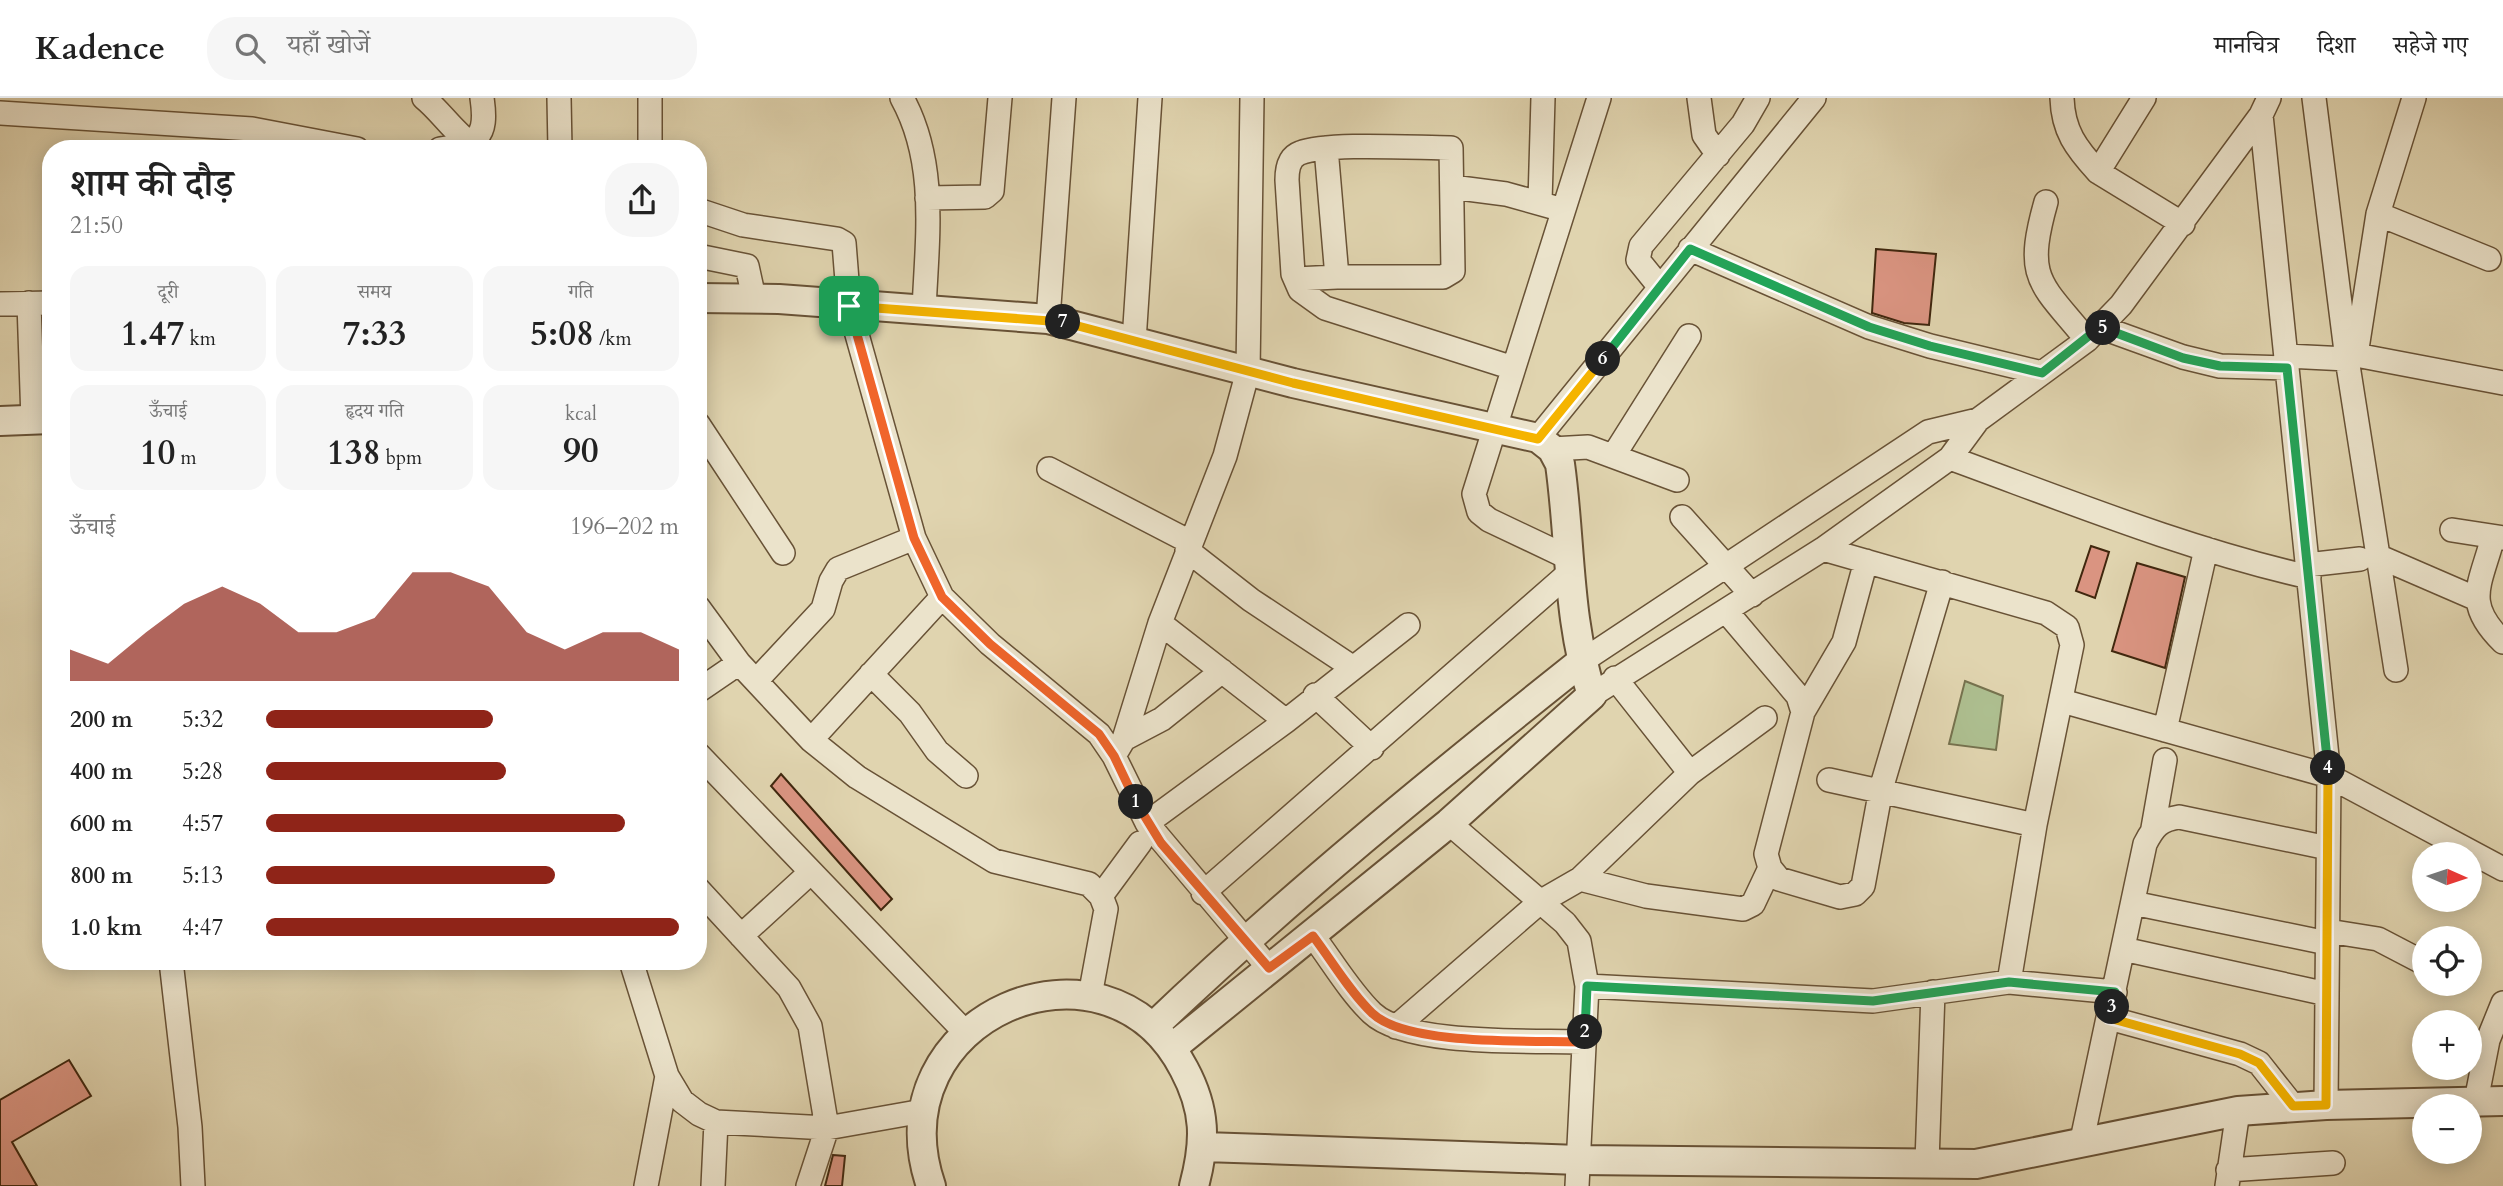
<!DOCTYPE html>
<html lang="hi">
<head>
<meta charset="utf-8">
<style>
  :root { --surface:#fff; --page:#f6f6f6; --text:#222; --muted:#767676; --line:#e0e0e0; --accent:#8f2418 }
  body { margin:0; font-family:Cardo,"Noto Serif Devanagari",serif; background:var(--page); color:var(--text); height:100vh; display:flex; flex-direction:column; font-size:26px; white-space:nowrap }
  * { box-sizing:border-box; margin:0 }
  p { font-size:23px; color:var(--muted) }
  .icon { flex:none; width:38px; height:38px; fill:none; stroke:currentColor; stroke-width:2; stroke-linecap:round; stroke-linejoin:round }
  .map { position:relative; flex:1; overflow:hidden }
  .sheet { position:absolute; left:42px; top:42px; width:665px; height:830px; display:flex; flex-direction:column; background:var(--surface); border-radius:28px; box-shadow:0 4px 18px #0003 }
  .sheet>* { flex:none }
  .needle { width:46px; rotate:93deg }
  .fabs { position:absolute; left:2412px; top:744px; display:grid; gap:14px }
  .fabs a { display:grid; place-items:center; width:70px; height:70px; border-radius:50%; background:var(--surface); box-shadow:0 4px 18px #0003; font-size:35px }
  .pin { position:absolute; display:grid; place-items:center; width:60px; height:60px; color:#fff; margin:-30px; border-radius:14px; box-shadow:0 4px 10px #0006 }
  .km { position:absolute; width:35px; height:35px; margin:-18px; border-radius:50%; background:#222; color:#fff; font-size:19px; line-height:35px; text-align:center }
  .round { display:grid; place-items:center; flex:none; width:74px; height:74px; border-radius:28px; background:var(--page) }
  .headline { display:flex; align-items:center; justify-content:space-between; height:119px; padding:0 28px }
  h1 { font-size:38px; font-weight:600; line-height:52px }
  .stats { display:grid; grid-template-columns:repeat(3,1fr); gap:10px; height:119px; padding:7px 28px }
  .stats div { display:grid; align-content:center; border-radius:18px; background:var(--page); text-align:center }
  .stats b { font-size:35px; font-weight:600 }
  .stats small { font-size:19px; font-weight:400 }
  .stats p { font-size:19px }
  .chart { height:196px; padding:14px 28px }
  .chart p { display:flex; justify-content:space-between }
  .chart svg { width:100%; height:126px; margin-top:7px; fill:var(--accent); opacity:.7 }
  ul { padding:0 28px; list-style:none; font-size:23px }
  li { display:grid; grid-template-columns:112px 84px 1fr; align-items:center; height:52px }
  li i { height:18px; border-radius:9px; background:var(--accent) }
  header { display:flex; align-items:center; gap:42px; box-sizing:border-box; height:98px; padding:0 35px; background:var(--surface); border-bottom:2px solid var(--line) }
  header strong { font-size:33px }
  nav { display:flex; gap:38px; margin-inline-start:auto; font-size:24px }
  .search { width:490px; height:63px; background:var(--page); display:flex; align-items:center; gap:18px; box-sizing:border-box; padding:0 24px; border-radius:28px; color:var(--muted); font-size:26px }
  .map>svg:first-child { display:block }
  .green { fill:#adbe8f; stroke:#76724e; stroke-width:2 }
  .building { fill:#da9481; stroke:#40270e; stroke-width:2 }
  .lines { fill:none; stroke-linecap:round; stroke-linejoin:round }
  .minor-casing { stroke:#685236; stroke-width:26 }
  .tertiary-casing { stroke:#685236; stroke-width:32 }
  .minor { stroke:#ebe3cb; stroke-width:23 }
  .tertiary { stroke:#ebe3cb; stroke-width:28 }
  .split-1-casing { stroke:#fff; stroke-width:14 }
  .split-2-casing { stroke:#fff; stroke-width:14 }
  .split-3-casing { stroke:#fff; stroke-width:14 }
  .split-4-casing { stroke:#fff; stroke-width:14 }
  .split-5-casing { stroke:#fff; stroke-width:14 }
  .split-6-casing { stroke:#fff; stroke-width:14 }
  .split-7-casing { stroke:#fff; stroke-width:14 }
  .split-8-casing { stroke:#fff; stroke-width:14 }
  .split-1 { stroke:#f0652b; stroke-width:9 }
  .split-2 { stroke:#f0652b; stroke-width:9 }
  .split-3 { stroke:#22a559; stroke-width:9 }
  .split-4 { stroke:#f5b400; stroke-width:9 }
  .split-5 { stroke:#22a559; stroke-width:9 }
  .split-6 { stroke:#22a559; stroke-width:9 }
  .split-7 { stroke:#f5b400; stroke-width:9 }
  .split-8 { stroke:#f5b400; stroke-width:9 }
</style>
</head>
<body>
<header>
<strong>Kadence</strong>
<div class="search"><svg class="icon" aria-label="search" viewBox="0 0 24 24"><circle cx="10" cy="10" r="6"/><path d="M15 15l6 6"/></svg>यहाँ खोजें</div>
<nav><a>मानचित्र</a><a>दिशा</a><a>सहेजे गए</a></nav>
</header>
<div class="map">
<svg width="2503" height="1088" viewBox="0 0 2503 1088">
  <rect width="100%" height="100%" fill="#e0d4af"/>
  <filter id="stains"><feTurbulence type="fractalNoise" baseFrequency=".00286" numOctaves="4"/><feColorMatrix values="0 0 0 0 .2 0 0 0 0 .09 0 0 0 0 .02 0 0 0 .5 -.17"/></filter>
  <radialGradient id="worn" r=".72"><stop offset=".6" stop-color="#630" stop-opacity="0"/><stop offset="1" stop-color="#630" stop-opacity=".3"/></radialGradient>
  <path class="green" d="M 1965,583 L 2003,598 L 1996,652 L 1949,646 Z"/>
  <path class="building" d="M 1876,151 L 1936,156 L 1929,227 L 1904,225 L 1872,215 Z
    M 2091,448 L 2109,454 L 2095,500 L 2076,493 Z
    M 2137,465 L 2185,479 L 2165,570 L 2112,553 Z
    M 781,676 L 892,801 L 881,812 L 771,688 Z
    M 69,962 L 91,998 L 12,1044 L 37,1088 L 0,1088 L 0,1002 Z
    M 833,1057 L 845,1058 L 842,1088 L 825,1088 Z"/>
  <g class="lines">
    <g class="minor-casing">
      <path id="minor" d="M 424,0 C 443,15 458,42 481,50
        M 559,0 L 560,51
        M 902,0 C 938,65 927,140 924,212
        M 1699,0 L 1704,37 L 1718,57
        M 2062,0 C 2063,33 2076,50 2098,74 L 2144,0
        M 2314,0 L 2347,261 L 2396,572
        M 2414,0 L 2378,116 L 2356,257 L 2503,285
        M 0,15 L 252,31 L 357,51
        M 2261,17 L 2329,678 L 2326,1007
        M 440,51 C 477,45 488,41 482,0
        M 650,51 L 650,0
        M 2098,74 L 2183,126
        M 1452,89 L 1506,96 L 1563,112
        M 927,100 L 985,99 L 992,93 L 1000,0
        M 1540,104 L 1543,0
        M 2046,104 C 2024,182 2040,184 2087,242
        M 698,112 L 743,127 L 837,141 L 844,145 L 849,208 L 914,440 L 942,499 L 811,642
        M 2378,116 L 2489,161
        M 1690,151 L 1869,229 L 1930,248 L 2042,275
        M 698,158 L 747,168 L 754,200
        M 1337,179 L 1443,179 L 1453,173 L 1451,50 C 1417,50 1328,44 1300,55 C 1289,59 1287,71 1287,82 L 1293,176 L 1300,192 L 1325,210 L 1513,270
        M 1296,181 L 1337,179 L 1326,50
        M 1659,188 L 1638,162 L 1641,148 L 1743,26 L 1758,0
        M 29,205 L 33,322
        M 0,206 L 51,205
        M 1048,221 L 1064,0
        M 2100,229 L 2183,259 L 2220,268 L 2287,270
        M 1134,243 L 1150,0
        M 2286,258 L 2347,261 L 2356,257
        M 698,326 L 783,455
        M 1538,340 L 1814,0
        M 1552,351 L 1588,349 L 1677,382
        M 1614,357 L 1689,238
        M 1950,360 C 2068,403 2186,451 2309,479
        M 1049,371 L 1190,444
        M 1682,419 L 1752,497
        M 2452,432 L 2503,440
        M 2493,439 C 2480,488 2463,505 2503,544
        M 1823,451 L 2046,515 L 2067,529 L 2072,547 L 2035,727 L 2009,884
        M 1187,452 L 1251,502 L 1352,569
        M 1567,459 L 1489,422 L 1479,414 L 1474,396 L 1599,0
        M 2380,459 L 2477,501
        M 2307,467 L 2360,461
        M 942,499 L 990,546 L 1099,636 L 1114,658 L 1147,725 L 1269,870
        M 698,509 L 739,565 L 811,642 L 857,679 L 994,763 L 1089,786 L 1101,798 L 1106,811 L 1090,898
        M 1726,513 L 1798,598 L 1803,614 L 1766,756 L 1770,770 L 1779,781 L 1840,799 L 1855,796 L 1863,788 L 1881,691 L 1942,484
        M 1160,525 L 1286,623
        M 1581,564 L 1928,334 L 1978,322
        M 871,576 L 910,615 L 937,653 L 966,678
        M 756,583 L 823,511 L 831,483 L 838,471 L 914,440
        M 698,593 L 739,565
        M 1315,597 L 1372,650
        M 1592,597 L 1823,451 L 1950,360 L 1978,322 L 2087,242 L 2121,207 L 2261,17 L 2269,0
        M 2062,603 L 2329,678 L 2503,771
        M 1803,614 L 1844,544 L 1866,463
        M 2165,632 L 2206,451
        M 1124,641 L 1162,621 L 1222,573
        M 698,656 L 965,934
        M 1114,658 L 1124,641 L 1160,525 L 1225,358 L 1248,273 L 1252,0
        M 1690,675 L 1765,620
        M 1829,682 L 2035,727
        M 1147,725 L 1286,623 L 1408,527
        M 1449,725 L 1565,825 L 1579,843 L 1587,888 L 1577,1088
        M 2153,730 L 2165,662
        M 1580,781 L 1646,798 L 1743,811 L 1753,806 L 1770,770
        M 698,791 L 789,890 L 810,928 L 827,1030 L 808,1088
        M 1203,795 L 1568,476
        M 1101,798 L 1140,745
        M 2133,805 L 2327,845
        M 2328,833 L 2378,841 L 2424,865
        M 741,838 L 811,774
        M 1313,838 C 1332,863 1350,894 1372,915 C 1408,949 1535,942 1584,944
        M 2123,851 L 2327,896
        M 171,863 L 190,1029 L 193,1088
        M 631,863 L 667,978 L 682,1003 L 699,1016 L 716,1024 L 827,1030 L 923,1013
        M 1587,888 L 1873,903 L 2009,884 L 2115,894
        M 2109,920 L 2240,956 L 2259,965 L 2293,1008
        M 1396,929 L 1540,804 L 1580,781 L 1690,675 L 1615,580
        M 2476,1003 L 2488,942 L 2503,905
        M 2082,1042 L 2145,746 C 2154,728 2160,722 2179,719 L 2328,750
        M 1927,1064 L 1933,894
        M 2228,1072 L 2333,1065
        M 646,1088 L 667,978
        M 713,1088 L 716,1024
        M 2227,1088 L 2238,1013"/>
    </g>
    <g class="tertiary-casing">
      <path id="tertiary" d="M 698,200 L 779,201 L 1048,221 L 1293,285 L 1538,340 L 1552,351 L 1560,366 C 1571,444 1567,522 1592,597 L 1449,725 L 1173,949
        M 0,323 L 51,321
        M 1153,929 C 1289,799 1434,681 1581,564
        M 1204,1049 L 1579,1062 L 1976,1066 L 2238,1013 L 2326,1007 L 2503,1003
        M 931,1088 C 873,919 1106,820 1184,971 C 1206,1012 1206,1043 1194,1088"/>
    </g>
    <use href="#minor" class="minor"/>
    <use href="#tertiary" class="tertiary"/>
  </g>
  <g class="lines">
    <g class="split-1-casing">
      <path id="split-1" d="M 849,208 L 914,440 L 942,499 L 990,546 L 1099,636 L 1114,658 L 1136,704"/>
    </g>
    <g class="split-2-casing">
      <path id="split-2" d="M 1136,704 L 1161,745 L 1269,870 L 1313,838 C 1332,863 1350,894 1372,915 C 1407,949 1535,942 1584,944 L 1585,934"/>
    </g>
    <g class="split-3-casing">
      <path id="split-3" d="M 1585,934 L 1587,888 L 1873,903 L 2009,884 L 2115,894 L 2112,909"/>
    </g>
    <g class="split-4-casing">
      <path id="split-4" d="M 2112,909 L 2109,920 L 2240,956 L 2259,965 L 2293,1008 L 2326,1007 L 2328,670"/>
    </g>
    <g class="split-5-casing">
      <path id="split-5" d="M 2103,230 L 2183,260 L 2220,268 L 2287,270 L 2328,670"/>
    </g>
    <g class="split-6-casing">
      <path id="split-6" d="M 1603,261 L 1690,151 L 1869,229 L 1930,248 L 2042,275 L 2100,229 L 2103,230"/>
    </g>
    <g class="split-7-casing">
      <path id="split-7" d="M 1063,224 L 1293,285 L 1538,341 L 1603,261"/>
    </g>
    <g class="split-8-casing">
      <path id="split-8" d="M 849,208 L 1063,224"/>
    </g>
    <use href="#split-1" class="split-1"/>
    <use href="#split-2" class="split-2"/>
    <use href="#split-3" class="split-3"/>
    <use href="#split-4" class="split-4"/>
    <use href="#split-5" class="split-5"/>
    <use href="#split-6" class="split-6"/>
    <use href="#split-7" class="split-7"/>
    <use href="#split-8" class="split-8"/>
  </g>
  <rect width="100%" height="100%" filter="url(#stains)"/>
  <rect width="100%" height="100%" fill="url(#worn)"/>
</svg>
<div class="fabs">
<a><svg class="needle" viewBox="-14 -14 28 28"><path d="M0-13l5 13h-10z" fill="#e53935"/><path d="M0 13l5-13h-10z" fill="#767676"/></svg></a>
<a><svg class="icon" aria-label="locate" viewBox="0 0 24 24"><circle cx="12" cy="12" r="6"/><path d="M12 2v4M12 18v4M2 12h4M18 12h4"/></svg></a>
<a>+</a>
<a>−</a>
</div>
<div class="pin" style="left:849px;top:208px;background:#1e9e55"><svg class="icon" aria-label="arrive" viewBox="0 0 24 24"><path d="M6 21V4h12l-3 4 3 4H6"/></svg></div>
<b class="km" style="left:1136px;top:704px">1</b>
<b class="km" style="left:1585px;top:934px">2</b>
<b class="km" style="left:2112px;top:909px">3</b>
<b class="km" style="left:2328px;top:670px">4</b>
<b class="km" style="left:2103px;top:230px">5</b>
<b class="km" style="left:1603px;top:261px">6</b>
<b class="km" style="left:1063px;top:224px">7</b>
<section class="sheet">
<div class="headline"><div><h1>शाम की दौड़</h1><p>21:50</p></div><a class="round"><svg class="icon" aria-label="share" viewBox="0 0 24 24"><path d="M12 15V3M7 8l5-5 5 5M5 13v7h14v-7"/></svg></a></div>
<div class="stats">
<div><p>दूरी</p><b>1.47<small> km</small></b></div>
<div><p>समय</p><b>7:33</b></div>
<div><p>गति</p><b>5:08<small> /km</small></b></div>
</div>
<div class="stats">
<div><p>ऊँचाई</p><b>10<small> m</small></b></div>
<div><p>हृदय गति</p><b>138<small> bpm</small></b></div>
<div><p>kcal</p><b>90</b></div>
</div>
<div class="chart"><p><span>ऊँचाई</span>196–202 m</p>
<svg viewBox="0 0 160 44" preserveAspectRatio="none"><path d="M0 44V33L10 38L20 27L30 17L40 11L50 17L60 27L70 27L80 22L90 6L100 6L110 11L120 27L130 33L140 27L150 27L160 33V44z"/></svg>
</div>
<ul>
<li><b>200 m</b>5:32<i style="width:55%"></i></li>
<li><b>400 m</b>5:28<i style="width:58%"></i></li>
<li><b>600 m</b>4:57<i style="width:87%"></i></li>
<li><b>800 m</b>5:13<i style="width:70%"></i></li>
<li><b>1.0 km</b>4:47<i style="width:100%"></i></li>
</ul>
</section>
</div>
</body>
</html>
